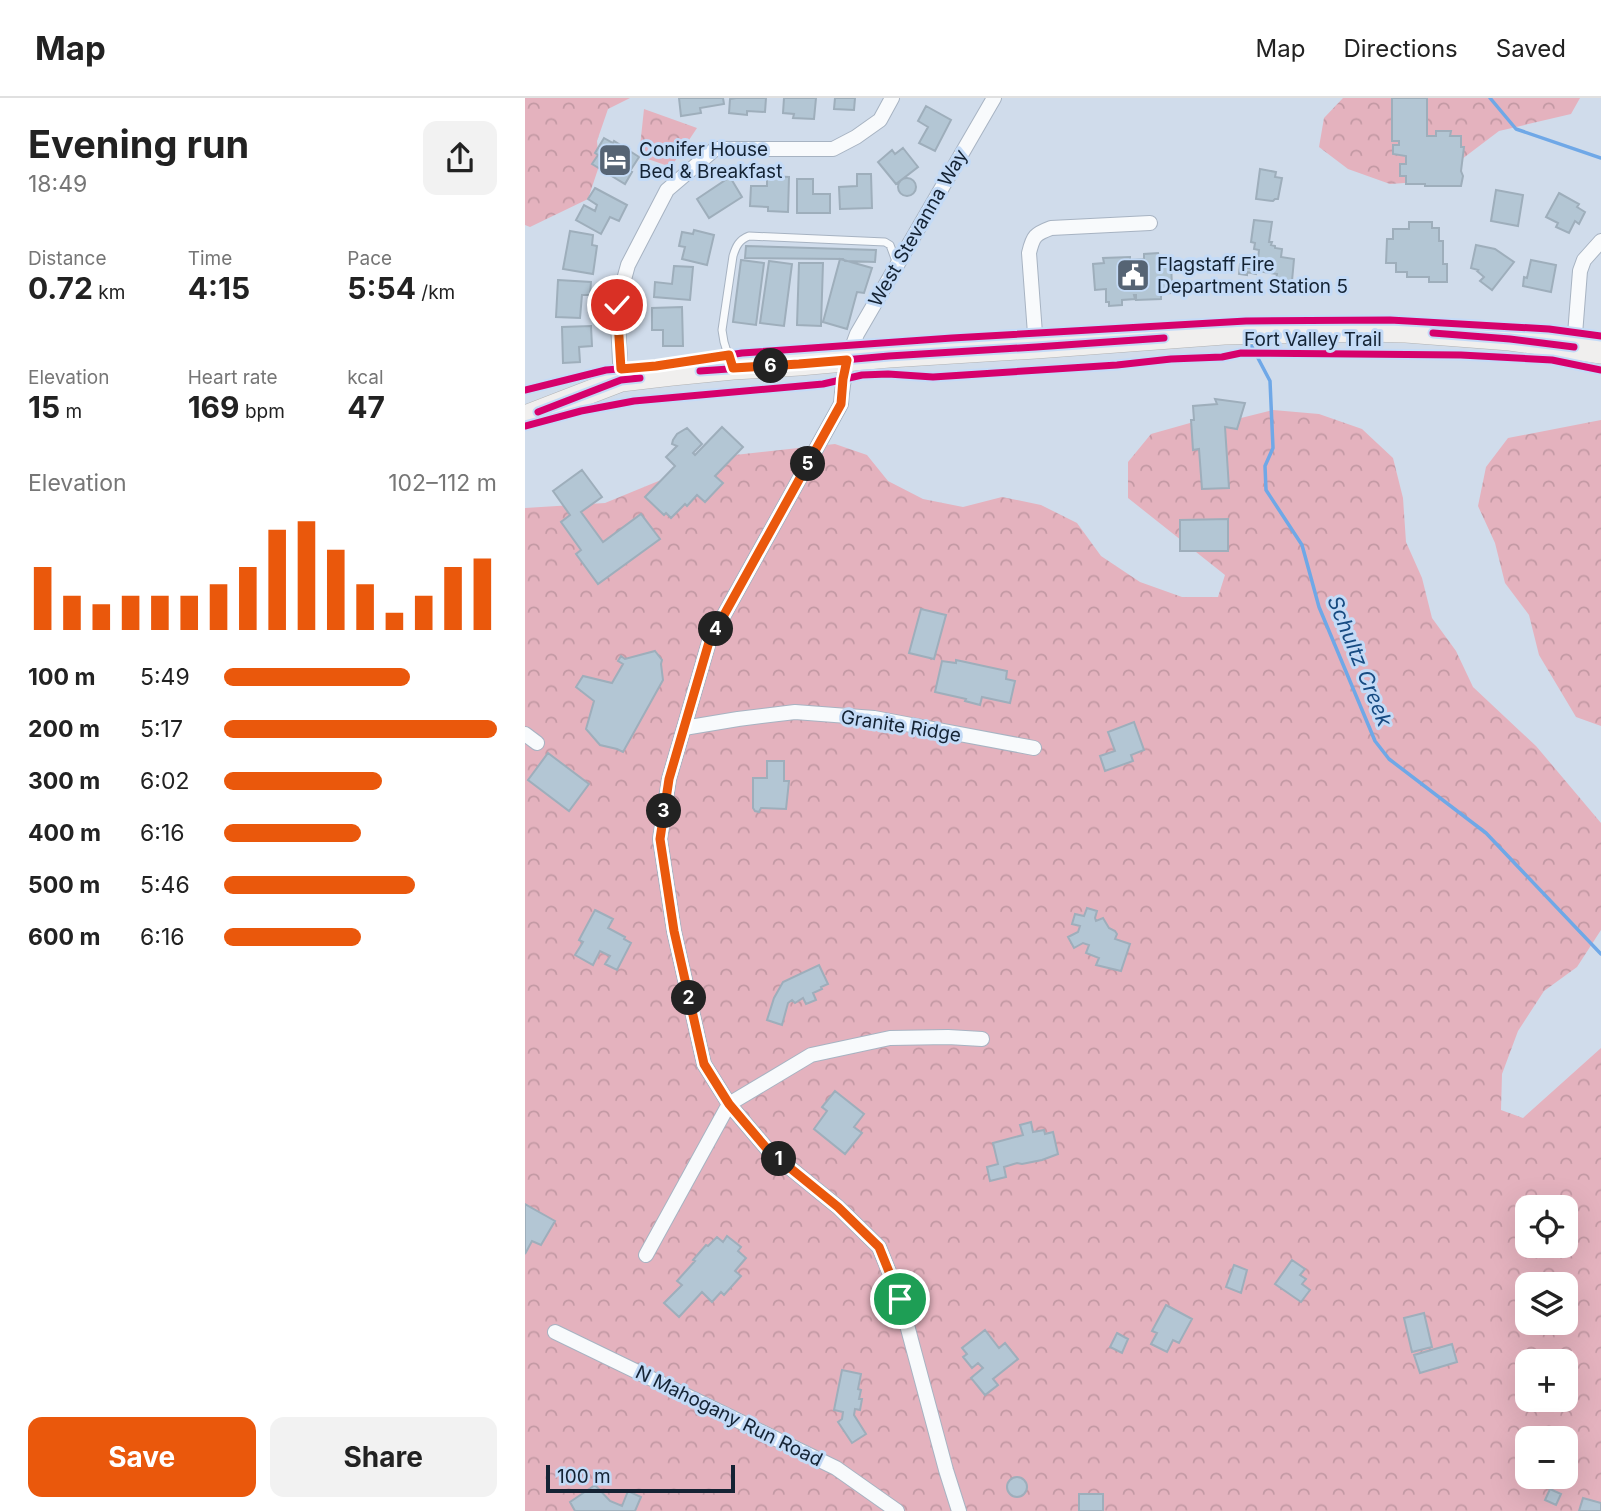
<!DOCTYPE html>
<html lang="en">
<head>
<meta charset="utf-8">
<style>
  :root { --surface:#fff; --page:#f2f2f2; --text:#222; --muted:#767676; --line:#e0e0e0; --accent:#ea580c }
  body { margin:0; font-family:Inter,sans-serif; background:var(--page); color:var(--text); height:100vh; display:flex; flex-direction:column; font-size:26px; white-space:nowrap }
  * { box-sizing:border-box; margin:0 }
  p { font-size:23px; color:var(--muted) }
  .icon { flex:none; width:38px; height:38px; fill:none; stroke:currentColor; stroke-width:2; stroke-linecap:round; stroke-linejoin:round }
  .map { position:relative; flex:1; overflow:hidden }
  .drawer { display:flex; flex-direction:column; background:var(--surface); width:525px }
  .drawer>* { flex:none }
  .fabs { position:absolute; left:990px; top:1097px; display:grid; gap:14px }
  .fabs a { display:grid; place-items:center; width:63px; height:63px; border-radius:14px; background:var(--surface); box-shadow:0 7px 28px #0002; font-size:35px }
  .scale { position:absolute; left:21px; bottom:18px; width:189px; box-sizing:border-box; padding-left:7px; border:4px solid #142334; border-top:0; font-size:19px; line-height:24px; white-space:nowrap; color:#142334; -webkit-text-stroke:5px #c4dbf7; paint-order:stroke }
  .pin { position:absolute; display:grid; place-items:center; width:60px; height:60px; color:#fff; margin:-30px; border:4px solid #fff; border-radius:50%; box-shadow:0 2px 7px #0007 }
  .km { position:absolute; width:35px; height:35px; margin:-18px; border-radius:50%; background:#222; color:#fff; font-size:19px; line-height:35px; text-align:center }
  .round { display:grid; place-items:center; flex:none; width:74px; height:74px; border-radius:14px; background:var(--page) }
  .head { display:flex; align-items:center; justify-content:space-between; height:119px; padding:0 28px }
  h1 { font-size:38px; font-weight:700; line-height:52px }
  .metrics { display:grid; grid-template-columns:repeat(3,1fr); gap:10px; height:119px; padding:7px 28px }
  .metrics div { display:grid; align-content:center }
  .metrics b { font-size:30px; font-weight:700 }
  .metrics small { font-size:19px; font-weight:400 }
  .metrics p { font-size:19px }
  .chart { height:196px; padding:14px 28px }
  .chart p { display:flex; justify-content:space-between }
  .chart svg { width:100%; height:126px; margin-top:7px; stroke:var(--accent); stroke-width:6 }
  .action { display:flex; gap:14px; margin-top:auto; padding:14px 28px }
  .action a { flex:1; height:80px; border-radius:14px; background:var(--accent); color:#fff; font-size:28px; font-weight:700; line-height:80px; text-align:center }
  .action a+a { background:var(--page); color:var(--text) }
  ul { padding:0 28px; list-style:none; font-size:23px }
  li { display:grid; grid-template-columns:112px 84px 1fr; align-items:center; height:52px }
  li i { height:18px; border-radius:9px; background:var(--accent) }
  header { display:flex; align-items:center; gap:42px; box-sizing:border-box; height:98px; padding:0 35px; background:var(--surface); border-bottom:2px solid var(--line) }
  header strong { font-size:33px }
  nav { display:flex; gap:38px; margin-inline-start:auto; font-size:24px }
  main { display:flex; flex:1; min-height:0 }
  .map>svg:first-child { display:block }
  .forest { fill:url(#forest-crowns); fill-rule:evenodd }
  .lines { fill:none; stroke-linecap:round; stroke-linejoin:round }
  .stream { stroke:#6fa8e7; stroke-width:3.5 }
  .building { fill:#b3c6d4; stroke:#9eaebb; stroke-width:2 }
  .service-casing { stroke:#a7b3c2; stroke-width:9 }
  .minor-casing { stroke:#a7b3c2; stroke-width:16 }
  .primary-casing { stroke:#b1b2b3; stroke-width:24 }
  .service { stroke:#f8fafc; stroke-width:7 }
  .minor { stroke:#f8fafc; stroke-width:14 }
  .primary { stroke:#f0efee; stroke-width:23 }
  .cycleway-casing { stroke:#c4dbf7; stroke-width:11 }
  .cycleway { stroke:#d6006c; stroke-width:7 }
  .route-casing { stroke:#fff; stroke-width:14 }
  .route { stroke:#ea580c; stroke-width:9 }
  .labels { text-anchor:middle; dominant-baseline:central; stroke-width:6; stroke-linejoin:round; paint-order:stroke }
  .poi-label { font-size:19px; fill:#142334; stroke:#c4dbf7; text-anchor:start }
  .street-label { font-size:19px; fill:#142334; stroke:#c4dbf7 }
  .water-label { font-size:21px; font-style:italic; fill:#174b82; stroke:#c4dbf7 }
</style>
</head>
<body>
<header>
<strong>Map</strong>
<nav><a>Map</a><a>Directions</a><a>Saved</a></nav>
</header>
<main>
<section class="drawer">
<div class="head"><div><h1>Evening run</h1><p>18:49</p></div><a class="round"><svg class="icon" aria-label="share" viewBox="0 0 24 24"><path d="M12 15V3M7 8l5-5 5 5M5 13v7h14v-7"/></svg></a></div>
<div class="metrics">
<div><p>Distance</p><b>0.72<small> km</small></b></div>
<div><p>Time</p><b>4:15</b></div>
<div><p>Pace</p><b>5:54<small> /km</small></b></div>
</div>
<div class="metrics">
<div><p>Elevation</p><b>15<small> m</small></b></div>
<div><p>Heart rate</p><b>169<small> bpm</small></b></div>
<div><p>kcal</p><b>47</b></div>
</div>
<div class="chart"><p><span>Elevation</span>102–112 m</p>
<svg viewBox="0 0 160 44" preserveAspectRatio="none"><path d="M5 44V22M15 44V32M25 44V35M35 44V32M45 44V32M55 44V32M65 44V28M75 44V22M85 44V9M95 44V6M105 44V16M115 44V28M125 44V38M135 44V32M145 44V22M155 44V19"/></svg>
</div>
<ul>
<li><b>100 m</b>5:49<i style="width:68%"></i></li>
<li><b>200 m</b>5:17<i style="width:100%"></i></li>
<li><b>300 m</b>6:02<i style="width:58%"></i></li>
<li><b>400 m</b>6:16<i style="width:50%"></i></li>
<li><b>500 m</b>5:46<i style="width:70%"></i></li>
<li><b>600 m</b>6:16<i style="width:50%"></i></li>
</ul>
<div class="action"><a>Save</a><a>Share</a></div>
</section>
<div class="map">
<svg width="1076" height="1413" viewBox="0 0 1076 1413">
  <defs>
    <pattern id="forest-crowns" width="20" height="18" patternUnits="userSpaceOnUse" patternTransform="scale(1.75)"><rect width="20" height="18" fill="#e4b2be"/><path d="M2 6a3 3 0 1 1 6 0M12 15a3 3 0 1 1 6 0" fill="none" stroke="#c399a4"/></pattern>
  </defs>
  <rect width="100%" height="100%" fill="#d0dceb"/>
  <path class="forest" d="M 0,0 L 105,0 L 83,11 L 72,43 L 74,68 L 63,101 L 5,129 L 0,127 Z
    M 818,0 L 1055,0 L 1046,16 L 974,33 L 908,83 L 865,86 L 823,71 L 794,49 L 799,20 Z
    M 119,11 L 172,30 L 146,69 L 114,58 Z
    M 748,312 L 794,316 L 837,331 L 868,360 L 878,400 L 881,444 L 897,480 L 907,520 L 931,553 L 948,589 L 1011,648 L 1076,725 L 1076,832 L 1052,869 L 1019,893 L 993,933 L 977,976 L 976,1012 L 998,1020 L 1076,950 L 1076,1413 L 0,1413 L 0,410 L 80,405 L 192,359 L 310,346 L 342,357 L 363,383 L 398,401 L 438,409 L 477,399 L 516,407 L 552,425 L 576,458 L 615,484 L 657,499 L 693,499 L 700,477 L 603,400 L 603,364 L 626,336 L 665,325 L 708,322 ZM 1003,1110 L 1041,1110 L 1041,1148 L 1003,1148 ZM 1003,1186 L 1041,1186 L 1041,1225 L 1003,1225 ZM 1003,1264 L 1041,1264 L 1041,1302 L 1003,1302 ZM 1003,1340 L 1041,1340 L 1041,1379 L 1003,1379 Z
    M 1076,322 L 1076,628 L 1051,619 L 1014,557 L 1004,517 L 980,485 L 970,445 L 953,408 L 961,369 L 983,340 Z"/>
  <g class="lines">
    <path class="stream" d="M 965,0 L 991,31 L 1076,60
      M 725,245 L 745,283 L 748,350 L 740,368 L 741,392 L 777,447 L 794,509 L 850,643 L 864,661 L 961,735 L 1076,856"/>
  </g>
  <path class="building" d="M 154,0 L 198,0 L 199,6 L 175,10 L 176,15 L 156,18 Z
    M 211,0 L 241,0 L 240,14 L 222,13 L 222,17 L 204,15 L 205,1 Z
    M 259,0 L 291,0 L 289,21 L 268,20 L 269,16 L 258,15 Z
    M 310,0 L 330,0 L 329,12 L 309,11 Z
    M 867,0 L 902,0 L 902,38 L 911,38 L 911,33 L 926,33 L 925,38 L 936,38 L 936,49 L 939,49 L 936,73 L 938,78 L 936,88 L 900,88 L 900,86 L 881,86 L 881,78 L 875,78 L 875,66 L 881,66 L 881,58 L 868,56 L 868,47 L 874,47 L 874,43 L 867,43 Z
    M 401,8 L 426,22 L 410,53 L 394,45 L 403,29 L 393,23 Z
    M 79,40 L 88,45 L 89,43 L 114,59 L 105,73 L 107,74 L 100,86 L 67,66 L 73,57 L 70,55 Z
    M 378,50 L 393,69 L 371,86 L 353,64 L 367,52 L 370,56 Z
    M 735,71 L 751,74 L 750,79 L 757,80 L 753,101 L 750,101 L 748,103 L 731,101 Z
    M 332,76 L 346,76 L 347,110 L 315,111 L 314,89 L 332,88 Z
    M 242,78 L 264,79 L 263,114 L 243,113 L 243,109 L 225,108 L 226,88 L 242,88 Z
    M 205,79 L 217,99 L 184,120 L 172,101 Z
    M373 89a9 9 0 1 1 18 0a9 9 0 1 1-18 0Z
    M 272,81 L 288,81 L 288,96 L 305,96 L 305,115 L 272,115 Z
    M 70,90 L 102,107 L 94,123 L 85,119 L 76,136 L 51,122 L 59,107 L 70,113 L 72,107 L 63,101 Z
    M 971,92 L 998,97 L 993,128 L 966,123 Z
    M 1034,95 L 1054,106 L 1052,109 L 1060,114 L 1054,126 L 1050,123 L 1044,135 L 1031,129 L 1033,125 L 1021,119 Z
    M 729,122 L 747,124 L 744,144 L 747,144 L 746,147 L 750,148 L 750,150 L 757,151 L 756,159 L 769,161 L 767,183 L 751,181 L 752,176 L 732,173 L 731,176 L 722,174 L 722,177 L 714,176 L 715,166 L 723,167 L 722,170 L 732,171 L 734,152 L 729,151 L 730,145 L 726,144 Z
    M 884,124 L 907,124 L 907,130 L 914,130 L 914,143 L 918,143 L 918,166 L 922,166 L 922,184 L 904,184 L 904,179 L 882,179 L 882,174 L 871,174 L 871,165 L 861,165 L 862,141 L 868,141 L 868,131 L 884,131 Z
    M 169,132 L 189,137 L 182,167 L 157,161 L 160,149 L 154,148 L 157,134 L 168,136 Z
    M 45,133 L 68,137 L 67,147 L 72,148 L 68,176 L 38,171 Z
    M 951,147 L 970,151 L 989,164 L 967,192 L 955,183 L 959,179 L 952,173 L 953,172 L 946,170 Z
    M 221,148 L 351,152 L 350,164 L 320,163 L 318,161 L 220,160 Z
    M 633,155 L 634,159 L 643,159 L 644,167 L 646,167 L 647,187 L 645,187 L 645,195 L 636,196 L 636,201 L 611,202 L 611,197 L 609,197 L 610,201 L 597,202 L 597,207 L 584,208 L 584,204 L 581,204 L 581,191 L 570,192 L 568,166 L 579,165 L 578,160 L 605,159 L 605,162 L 619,161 L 619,156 Z
    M 315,161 L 347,170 L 339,195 L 332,194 L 322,231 L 298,224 Z
    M 216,162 L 239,165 L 231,227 L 208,224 Z
    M 1006,162 L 1031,167 L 1026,194 L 998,188 L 999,179 L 1002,180 Z
    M 244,163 L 267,166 L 259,228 L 235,225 Z
    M 274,165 L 298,165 L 296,228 L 272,227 Z
    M 149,168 L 168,169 L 165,202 L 129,199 L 130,184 L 147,186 Z
    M 33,182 L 66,184 L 65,197 L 57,197 L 55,220 L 31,219 Z
    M 157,209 L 158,248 L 138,248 L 138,232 L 127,232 L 127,210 Z
    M 66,228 L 67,248 L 54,249 L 55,264 L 38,265 L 37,229 Z
    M 690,301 L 720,305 L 712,331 L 700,329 L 704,390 L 677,391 L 674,351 L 668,352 L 666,322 L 669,322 L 668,308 L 692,306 Z
    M 197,329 L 218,349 L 190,378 L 198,385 L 180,404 L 172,397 L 162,408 L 160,406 L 146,420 L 141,415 L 139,417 L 120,399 L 150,368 L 141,359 L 152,348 L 147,346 L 148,342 L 152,336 L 162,330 L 177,346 L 168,355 L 170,357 Z
    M 57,372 L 77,399 L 56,414 L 78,444 L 116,416 L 135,441 L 73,486 L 51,456 L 56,452 L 36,424 L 45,417 L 28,393 Z
    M 703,421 L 703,453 L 655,453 L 655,422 Z
    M 396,511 L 421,517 L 409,561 L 384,555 Z
    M 130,553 L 137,562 L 136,566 L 138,582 L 98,654 L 92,651 L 75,647 L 61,631 L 69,603 L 51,589 L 58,578 L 87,585 L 98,566 L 93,563 L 96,558 L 100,561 Z
    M 431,562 L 482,573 L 481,581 L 490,583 L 485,605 L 457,599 L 455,607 L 440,603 L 441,601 L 410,594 L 417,563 L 431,565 Z
    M 609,624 L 619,652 L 606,657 L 608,663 L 580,673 L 575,658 L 590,653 L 583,634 Z
    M 23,655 L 64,686 L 44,713 L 3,682 Z
    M 242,663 L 259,663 L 259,683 L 264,683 L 261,711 L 236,710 L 234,714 L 230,713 L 228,710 L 228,680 L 242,680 Z
    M 562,810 L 572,813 L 570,820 L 571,823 L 578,820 L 584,830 L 590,833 L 592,836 L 590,841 L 605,846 L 596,873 L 571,867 L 574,860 L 561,855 L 564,847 L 558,845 L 549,850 L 543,839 L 553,834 L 555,828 L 547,826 L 550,816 L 559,818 Z
    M 70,812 L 88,821 L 83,830 L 100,839 L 99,841 L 106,845 L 92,872 L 80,866 L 85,858 L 75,853 L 68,867 L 50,857 L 58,844 L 54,842 Z
    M 294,867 L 303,886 L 296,889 L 297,891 L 288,895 L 291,902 L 281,906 L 278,900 L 270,905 L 267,902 L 263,905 L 257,927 L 242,922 L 249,900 L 258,884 Z
    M 310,993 L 339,1016 L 329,1029 L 337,1035 L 320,1056 L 289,1031 L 302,1013 L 297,1009 Z
    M 506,1024 L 508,1034 L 519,1032 L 520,1036 L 528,1034 L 533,1056 L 517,1062 L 497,1066 L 492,1065 L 479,1069 L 481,1079 L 465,1083 L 462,1069 L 473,1066 L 468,1045 L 498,1037 L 495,1027 Z
    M 0,1106 L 30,1123 L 16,1147 L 7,1143 L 0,1156 Z
    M 202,1138 L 216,1149 L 213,1153 L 221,1160 L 210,1173 L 216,1178 L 199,1197 L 196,1194 L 187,1204 L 177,1194 L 154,1219 L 139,1205 L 157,1187 L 152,1183 L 170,1163 L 168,1162 L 181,1147 L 183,1148 L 192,1139 L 198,1144 Z
    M 767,1162 L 780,1171 L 775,1177 L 781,1181 L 777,1186 L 785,1192 L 776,1204 L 750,1186 Z
    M 709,1167 L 722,1172 L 716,1195 L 701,1189 Z
    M 641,1207 L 667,1221 L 654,1245 L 648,1242 L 642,1254 L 626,1246 L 632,1235 L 627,1233 Z
    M 899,1215 L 907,1249 L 887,1254 L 879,1220 Z
    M 460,1232 L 474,1250 L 480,1245 L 493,1261 L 468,1281 L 473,1287 L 460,1297 L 446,1280 L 458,1270 L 453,1265 L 447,1270 L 438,1259 L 442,1256 L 437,1250 Z
    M 592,1235 L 603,1241 L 597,1255 L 585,1249 Z
    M 927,1246 L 932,1264 L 895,1275 L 889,1257 Z
    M 317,1272 L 336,1276 L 333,1291 L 336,1292 L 334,1301 L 337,1301 L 335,1312 L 330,1311 L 329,1317 L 341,1336 L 327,1345 L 313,1324 L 317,1321 L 318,1314 L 309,1312 Z
    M482 1389a10 10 0 1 1 20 0a10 10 0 1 1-20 0Z
    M 70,1387 L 85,1403 L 97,1408 L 103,1393 L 116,1399 L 110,1413 L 50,1413 L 45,1404 Z
    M 1025,1391 L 1036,1396 L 1031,1407 L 1020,1402 Z
    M 554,1396 L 578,1396 L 578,1413 L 554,1413 Z
    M 1058,1400 L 1076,1405 L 1076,1413 L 1054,1413 Z"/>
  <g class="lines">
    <g class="service-casing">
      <path id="service" d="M 206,266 L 199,244 L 197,232 L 208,158 C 211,148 214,142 224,138 L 360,144 L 365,147 L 372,166"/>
    </g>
    <g class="minor-casing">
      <path id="minor" d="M 511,249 L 504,155 C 508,138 510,136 526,130 L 625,125
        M 1049,249 L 1055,173 L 1059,162 L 1076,143
        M 96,282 L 92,207 L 103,167 L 142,92 L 190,51 L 308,51 L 331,39 L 355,22 L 367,0
        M 159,630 L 213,621 L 270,614 L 349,620 L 509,650
        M 0,636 L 12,645
        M 121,1157 L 204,1006 L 286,957 L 365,940 L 423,939 L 457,941
        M 30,1234 L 311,1370 L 372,1413
        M 434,1413 L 421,1372 L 375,1201 L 354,1149 L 313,1109 L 243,1052 L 204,1006 L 179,966 L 149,833 L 135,741 L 144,681 L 184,544 L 316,306 C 318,279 322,262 332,236 L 469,0"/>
    </g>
    <g class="primary-casing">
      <path id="primary" d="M 0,319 L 96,282 L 147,276 L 208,270 L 274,266 L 364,258 L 511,249 L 699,235 L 842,232 L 881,233 L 985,241 L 1076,254"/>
    </g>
    <use href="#service" class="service"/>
    <use href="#minor" class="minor"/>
    <use href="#primary" class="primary"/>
    <g class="cycleway-casing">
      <path id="cycleway" d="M 908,235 L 985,241 L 1049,249
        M 175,273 L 274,266 L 364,258 L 511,249 L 639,240
        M 0,292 L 81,272 L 130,268 L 217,255 L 427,240 L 721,223 L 865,222 L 1024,231 L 1076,238
        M 13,314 L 96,282 L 115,280
        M 0,328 L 56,313 L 109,303 L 298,286 L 337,277 L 363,276 L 408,279 L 592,267 L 646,261 L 697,259 L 716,255 L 936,257 L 1027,262 L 1076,272"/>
    </g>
    <use href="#cycleway" class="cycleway"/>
  </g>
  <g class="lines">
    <g class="route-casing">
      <path id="route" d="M 92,207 L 96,271 L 131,268 L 204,257 L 208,270 L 274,266 L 322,262 L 318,281 L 316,306 L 184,544 L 144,681 L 135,741 L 149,833 L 179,966 L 204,1006 L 243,1052 L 313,1109 L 354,1149 L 375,1201"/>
    </g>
    <use href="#route" class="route"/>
  </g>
  <defs>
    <g id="hotel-square" transform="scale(1.75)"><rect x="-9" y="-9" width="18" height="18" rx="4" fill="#566474" stroke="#c4dbf7"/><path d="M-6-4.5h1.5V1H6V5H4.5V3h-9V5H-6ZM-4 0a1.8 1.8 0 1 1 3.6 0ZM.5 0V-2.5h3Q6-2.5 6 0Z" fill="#fff"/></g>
    <g id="civic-square" transform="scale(1.75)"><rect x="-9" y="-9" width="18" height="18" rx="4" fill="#566474" stroke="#c4dbf7"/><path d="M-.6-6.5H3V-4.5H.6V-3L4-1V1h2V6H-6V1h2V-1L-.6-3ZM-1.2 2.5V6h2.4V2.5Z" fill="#fff"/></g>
  </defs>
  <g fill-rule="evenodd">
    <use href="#hotel-square" x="90" y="62"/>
    <use href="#civic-square" x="608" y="177"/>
  </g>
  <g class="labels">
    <g class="poi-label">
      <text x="114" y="51">Conifer House<tspan x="114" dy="22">Bed &amp; Breakfast</tspan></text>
      <text x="632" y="166">Flagstaff Fire<tspan x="632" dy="22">Department Station 5</tspan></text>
    </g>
    <g class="street-label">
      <text transform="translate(393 130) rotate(-60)">West Stevanna Way</text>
      <text x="788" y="241">Fort Valley Trail</text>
      <text transform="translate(376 628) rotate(9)">Granite Ridge</text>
      <text transform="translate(204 1318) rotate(26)">N Mahogany Run Road</text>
    </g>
    <g class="water-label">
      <text transform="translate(835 563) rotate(68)">Schultz Creek</text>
    </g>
  </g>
</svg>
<div class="fabs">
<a><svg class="icon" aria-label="locate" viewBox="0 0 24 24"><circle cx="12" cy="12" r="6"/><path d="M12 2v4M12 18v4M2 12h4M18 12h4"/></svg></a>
<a><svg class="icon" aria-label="layers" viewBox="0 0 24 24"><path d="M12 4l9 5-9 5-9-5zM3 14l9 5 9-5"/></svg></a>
<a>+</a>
<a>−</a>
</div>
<div class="scale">100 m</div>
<div class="pin" style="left:375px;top:1201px;background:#1e9e55"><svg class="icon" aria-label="arrive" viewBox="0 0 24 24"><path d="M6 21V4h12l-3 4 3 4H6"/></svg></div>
<div class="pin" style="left:92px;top:207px;background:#d93025"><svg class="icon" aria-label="check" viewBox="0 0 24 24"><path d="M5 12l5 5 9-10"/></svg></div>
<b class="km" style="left:254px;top:1061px">1</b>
<b class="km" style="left:164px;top:900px">2</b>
<b class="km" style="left:139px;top:713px">3</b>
<b class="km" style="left:191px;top:531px">4</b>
<b class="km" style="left:283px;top:366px">5</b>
<b class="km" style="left:246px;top:268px">6</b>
</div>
</main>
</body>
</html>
